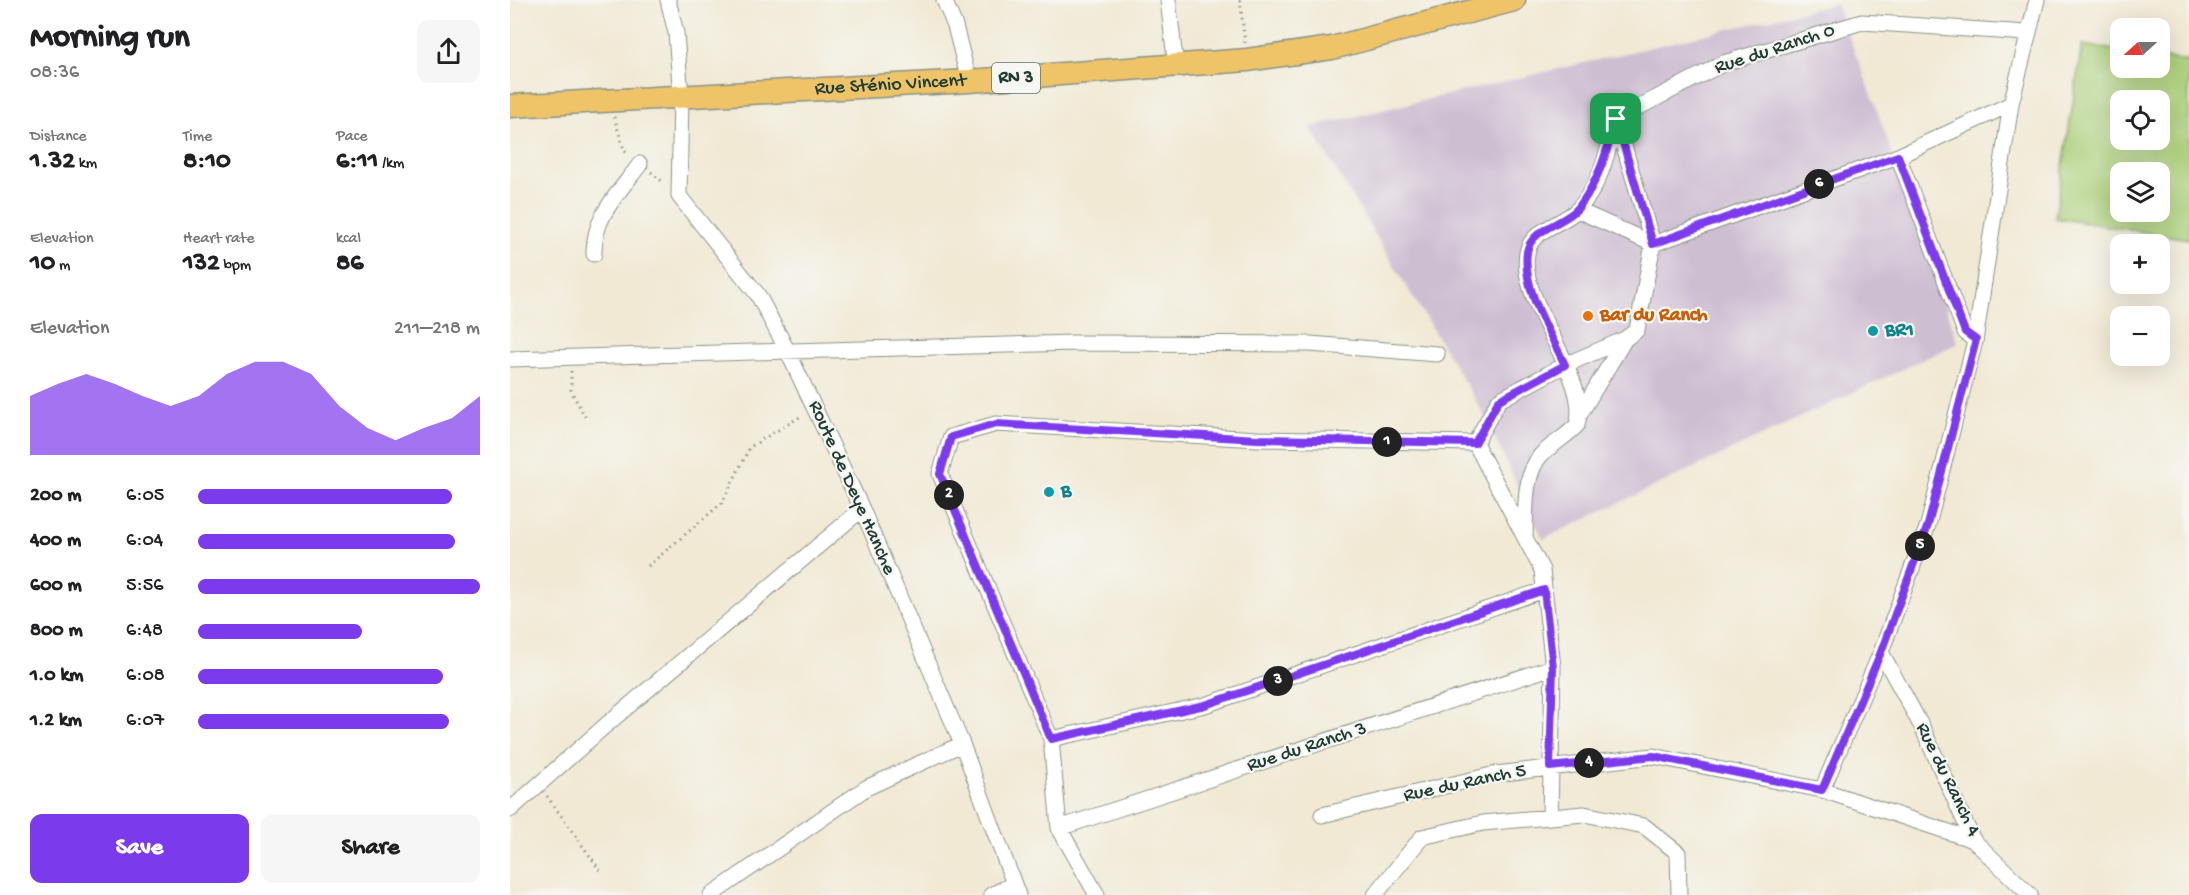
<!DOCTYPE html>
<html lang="en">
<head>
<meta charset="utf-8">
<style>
  :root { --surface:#fff; --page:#f6f6f6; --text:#202124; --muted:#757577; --accent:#7c3aed }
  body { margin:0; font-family:"Gochi Hand",sans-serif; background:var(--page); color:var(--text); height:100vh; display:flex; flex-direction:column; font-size:22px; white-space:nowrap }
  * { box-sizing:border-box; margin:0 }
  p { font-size:20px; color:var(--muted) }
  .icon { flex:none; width:33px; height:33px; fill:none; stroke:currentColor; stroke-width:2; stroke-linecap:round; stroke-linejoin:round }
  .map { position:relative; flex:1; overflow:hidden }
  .drawer { display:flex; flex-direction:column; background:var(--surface); width:510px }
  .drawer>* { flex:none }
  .needle { width:39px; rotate:249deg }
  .buttons { position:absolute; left:1600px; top:18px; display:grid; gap:12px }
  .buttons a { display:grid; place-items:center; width:60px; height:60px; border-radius:12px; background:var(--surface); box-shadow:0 6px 24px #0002; font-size:30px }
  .pin { position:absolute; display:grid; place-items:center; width:51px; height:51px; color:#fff; margin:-26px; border-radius:12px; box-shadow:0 3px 9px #0006 }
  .km { position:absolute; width:30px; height:30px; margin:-15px; border-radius:50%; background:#222; color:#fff; font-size:16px; line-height:30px; text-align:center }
  .round { display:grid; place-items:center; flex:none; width:63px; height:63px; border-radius:12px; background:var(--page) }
  .summary { display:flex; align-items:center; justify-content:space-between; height:102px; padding:0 30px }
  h1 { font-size:33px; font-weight:800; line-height:45px }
  .metrics { display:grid; grid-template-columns:repeat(3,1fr); gap:9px; height:102px; padding:6px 30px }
  .metrics div { display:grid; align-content:center }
  .metrics b { font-size:26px; font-weight:800 }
  .metrics small { font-size:16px; font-weight:400 }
  .metrics p { font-size:16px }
  .chart { height:168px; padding:12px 30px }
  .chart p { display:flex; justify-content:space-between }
  .chart svg { width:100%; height:108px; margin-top:6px; fill:var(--accent); opacity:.7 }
  .button { display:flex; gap:12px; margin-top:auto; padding:12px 30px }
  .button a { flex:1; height:69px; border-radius:12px; background:var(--accent); color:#fff; font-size:24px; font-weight:800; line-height:69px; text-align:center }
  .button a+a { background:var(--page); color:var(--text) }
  ul { padding:0 30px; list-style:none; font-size:20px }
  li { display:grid; grid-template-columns:96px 72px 1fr; align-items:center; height:45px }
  li i { height:15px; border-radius:8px; background:var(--accent) }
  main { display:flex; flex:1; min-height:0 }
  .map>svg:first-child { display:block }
  .industrial { fill:#cebed2 }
  .green { fill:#abcf78; stroke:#658656; stroke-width:1.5; fill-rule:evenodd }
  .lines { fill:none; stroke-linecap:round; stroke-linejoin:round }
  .street-casing { stroke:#889384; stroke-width:17 }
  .primary-casing { stroke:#889384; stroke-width:25 }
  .path { stroke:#889384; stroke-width:3; stroke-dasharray:1.5 4.5; stroke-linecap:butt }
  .street { stroke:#fff; stroke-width:15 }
  .primary { stroke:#efc469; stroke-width:22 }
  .route-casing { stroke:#fff; stroke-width:12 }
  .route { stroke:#7c3aed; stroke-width:8 }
  .food-dot { fill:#e8710a; stroke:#f6f6f2; stroke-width:2 }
  .culture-dot { fill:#0f9aa8; stroke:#f6f6f2; stroke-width:2 }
  .labels { text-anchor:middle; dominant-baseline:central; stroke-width:4.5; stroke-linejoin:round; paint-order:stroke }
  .shield { fill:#f6f6f2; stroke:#60746d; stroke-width:1.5 }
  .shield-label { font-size:18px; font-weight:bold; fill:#1f3d34 }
  .street-label { font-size:20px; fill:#1f3d34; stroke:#f6f6f2 }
  .food-label { font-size:20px; font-weight:bold; fill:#c56008; stroke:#f6f6f2; text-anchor:start }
  .culture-label { font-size:20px; font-weight:bold; fill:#0d838f; stroke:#f6f6f2; text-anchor:start }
</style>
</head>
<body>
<main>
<section class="drawer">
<div class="summary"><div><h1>Morning run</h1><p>08:36</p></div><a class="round"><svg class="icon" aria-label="share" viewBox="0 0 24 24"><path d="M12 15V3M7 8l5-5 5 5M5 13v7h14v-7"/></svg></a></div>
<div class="metrics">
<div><p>Distance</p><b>1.32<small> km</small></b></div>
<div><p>Time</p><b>8:10</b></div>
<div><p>Pace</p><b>6:11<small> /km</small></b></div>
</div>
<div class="metrics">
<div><p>Elevation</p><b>10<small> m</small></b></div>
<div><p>Heart rate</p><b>132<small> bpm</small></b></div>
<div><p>kcal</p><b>86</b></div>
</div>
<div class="chart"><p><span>Elevation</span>211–218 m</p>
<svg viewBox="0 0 160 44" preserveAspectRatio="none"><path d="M0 44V20L10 15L20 11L30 15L40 20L50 24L60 20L70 11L80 6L90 6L100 11L110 24L120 33L130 38L140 33L150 29L160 20V44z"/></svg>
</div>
<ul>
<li><b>200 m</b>6:05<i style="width:90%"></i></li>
<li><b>400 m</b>6:04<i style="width:91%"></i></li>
<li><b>600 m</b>5:56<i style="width:100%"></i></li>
<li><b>800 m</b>6:48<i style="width:58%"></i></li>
<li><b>1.0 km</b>6:08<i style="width:87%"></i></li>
<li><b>1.2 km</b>6:07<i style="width:89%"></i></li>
</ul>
<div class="button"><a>Save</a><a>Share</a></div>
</section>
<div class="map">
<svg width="1679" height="895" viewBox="0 0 1679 895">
  <rect width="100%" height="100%" fill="#f6f6f2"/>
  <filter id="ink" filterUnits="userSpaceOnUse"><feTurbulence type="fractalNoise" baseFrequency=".0167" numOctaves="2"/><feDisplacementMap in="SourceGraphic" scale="12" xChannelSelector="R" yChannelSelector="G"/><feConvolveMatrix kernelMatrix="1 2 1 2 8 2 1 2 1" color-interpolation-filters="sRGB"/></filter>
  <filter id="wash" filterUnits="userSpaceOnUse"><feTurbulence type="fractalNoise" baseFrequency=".008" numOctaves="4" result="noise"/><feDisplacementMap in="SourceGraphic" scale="24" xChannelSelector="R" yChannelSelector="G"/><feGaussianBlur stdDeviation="1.35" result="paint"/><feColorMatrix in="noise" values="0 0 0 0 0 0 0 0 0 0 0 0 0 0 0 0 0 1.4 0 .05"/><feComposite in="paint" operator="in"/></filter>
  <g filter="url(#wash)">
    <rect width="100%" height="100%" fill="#f1e9d4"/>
    <path class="industrial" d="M 1326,4 L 1361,93 L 1448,343 L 1033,539 L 972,411 L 800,127 Z"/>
    <path class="green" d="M 1572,45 L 1611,51 L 1611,68 L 1650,68 L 1650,57 L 1679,62 L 1679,239 L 1545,218 ZM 1611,100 L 1650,100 L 1650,140 L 1611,140 ZM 1611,172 L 1650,172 L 1650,212 L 1611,212 Z"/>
  </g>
  <g filter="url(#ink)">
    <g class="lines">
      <g class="street-casing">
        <path id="street" d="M 158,0 L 166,33 L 171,97 L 169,196 L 248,295 L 277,350 L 352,509 L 452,744 L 508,895
          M 434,0 L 445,26 L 459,81
          M 658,0 L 666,67
          M 1501,104 L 1388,156 L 1143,244 L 1106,119 L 1214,63 L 1352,22 L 1517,33
          M 1388,156 L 1455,332 L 1465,341
          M 84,254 C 83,216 109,193 130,164
          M 0,359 L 564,343 L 800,344 L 927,354
          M 1070,414 L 1115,339
          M 1015,537 C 1016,512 1013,475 1031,455 C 1042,444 1056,437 1067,425 C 1082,376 1003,297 1018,249 C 1024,229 1053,224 1067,210 C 1091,187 1098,150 1106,119
          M 1371,652 L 1413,729 L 1463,840 L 1520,895
          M 541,739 L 695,705 L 1034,590
          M 1312,790 L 1371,652 L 1418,525 L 1465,341 L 1501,104 L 1527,0
          M 0,810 L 96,725 L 352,509
          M 812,815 L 986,774 L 1143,756 L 1312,790 L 1463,840
          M 1040,817 L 1043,667 L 1032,570 L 965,443 L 989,400 L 1055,365 L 1115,339 L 1127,330 L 1143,244 L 1067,210
          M 549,828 L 1043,667
          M 201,895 L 356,788 L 452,744
          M 481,895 L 504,884
          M 587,895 L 549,828 L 541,739 L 430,474 L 441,437 L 486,424 L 748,439 L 965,443
          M 865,895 L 912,837 L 973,823 L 1074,814 L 1134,826 L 1168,853 L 1169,895"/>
      </g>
      <g class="primary-casing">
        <g id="primary">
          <path id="s1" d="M 0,106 L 459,81 L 737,60 L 822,48 L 1004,0"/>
        </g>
      </g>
      <path class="path" d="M 730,0 L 735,43
        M 104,117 L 114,150 L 119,155
        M 141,172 L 154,183
        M 61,371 L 61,391 L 77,420
        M 138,566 L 212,503 L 240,447 L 293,415
        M 37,796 L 92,873"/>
      <use href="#street" class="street"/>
      <use href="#primary" class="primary"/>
    </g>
  </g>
  <g class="lines" filter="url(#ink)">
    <g class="route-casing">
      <path id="route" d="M 1106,119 L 1143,244 L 1388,156 L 1455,332 L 1466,340 L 1418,525 L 1371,652 L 1312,790 L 1143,756 L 1040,767 L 1043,667 L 1034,590 L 695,705 L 541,739 L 430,474 L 441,437 L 486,424 L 748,439 L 965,443 L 989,400 L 1055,365 C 1040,332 1012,289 1017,252 C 1021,228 1055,224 1068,208 C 1089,181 1097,151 1106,119 Z"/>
    </g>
    <use href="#route" class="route"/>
  </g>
  <circle class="food-dot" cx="1078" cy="316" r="6"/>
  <g class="culture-dot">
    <circle cx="1363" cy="331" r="6"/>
    <circle cx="539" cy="492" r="6"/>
  </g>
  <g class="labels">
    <rect class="shield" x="482" y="63" width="48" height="30" rx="4.5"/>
    <g class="shield-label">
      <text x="506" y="78">RN 3</text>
    </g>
    <g class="street-label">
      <text transform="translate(1265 50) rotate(-18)">Rue du Ranch 0</text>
      <text stroke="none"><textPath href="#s1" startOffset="381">Rue Sténio Vincent</textPath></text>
      <text transform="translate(341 488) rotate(66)">Route de Deye Hanche</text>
      <text transform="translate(797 748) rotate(-18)">Rue du Ranch 3</text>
      <text transform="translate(1437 780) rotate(64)">Rue du Ranch 4</text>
      <text transform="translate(955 784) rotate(-12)">Rue du Ranch 5</text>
    </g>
    <g class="food-label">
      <text x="1090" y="316">Bar du Ranch</text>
    </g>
    <g class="culture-label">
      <text x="1375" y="331">BR1</text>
      <text x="551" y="492">B</text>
    </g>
  </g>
</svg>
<div class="buttons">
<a><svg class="needle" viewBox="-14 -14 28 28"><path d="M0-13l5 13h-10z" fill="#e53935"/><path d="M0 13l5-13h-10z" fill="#757577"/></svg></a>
<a><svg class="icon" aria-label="locate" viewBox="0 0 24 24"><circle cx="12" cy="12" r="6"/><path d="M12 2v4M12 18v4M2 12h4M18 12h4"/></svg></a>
<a><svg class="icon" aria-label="layers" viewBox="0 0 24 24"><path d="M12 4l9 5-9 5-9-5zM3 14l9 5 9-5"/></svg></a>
<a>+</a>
<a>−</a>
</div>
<div class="pin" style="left:1106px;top:119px;background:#1e9e55"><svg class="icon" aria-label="arrive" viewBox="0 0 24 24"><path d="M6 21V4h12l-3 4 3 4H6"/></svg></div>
<b class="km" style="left:877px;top:442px">1</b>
<b class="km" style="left:439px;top:495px">2</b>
<b class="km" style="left:768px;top:681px">3</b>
<b class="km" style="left:1079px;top:763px">4</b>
<b class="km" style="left:1410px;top:546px">5</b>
<b class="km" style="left:1309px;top:184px">6</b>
</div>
</main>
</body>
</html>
